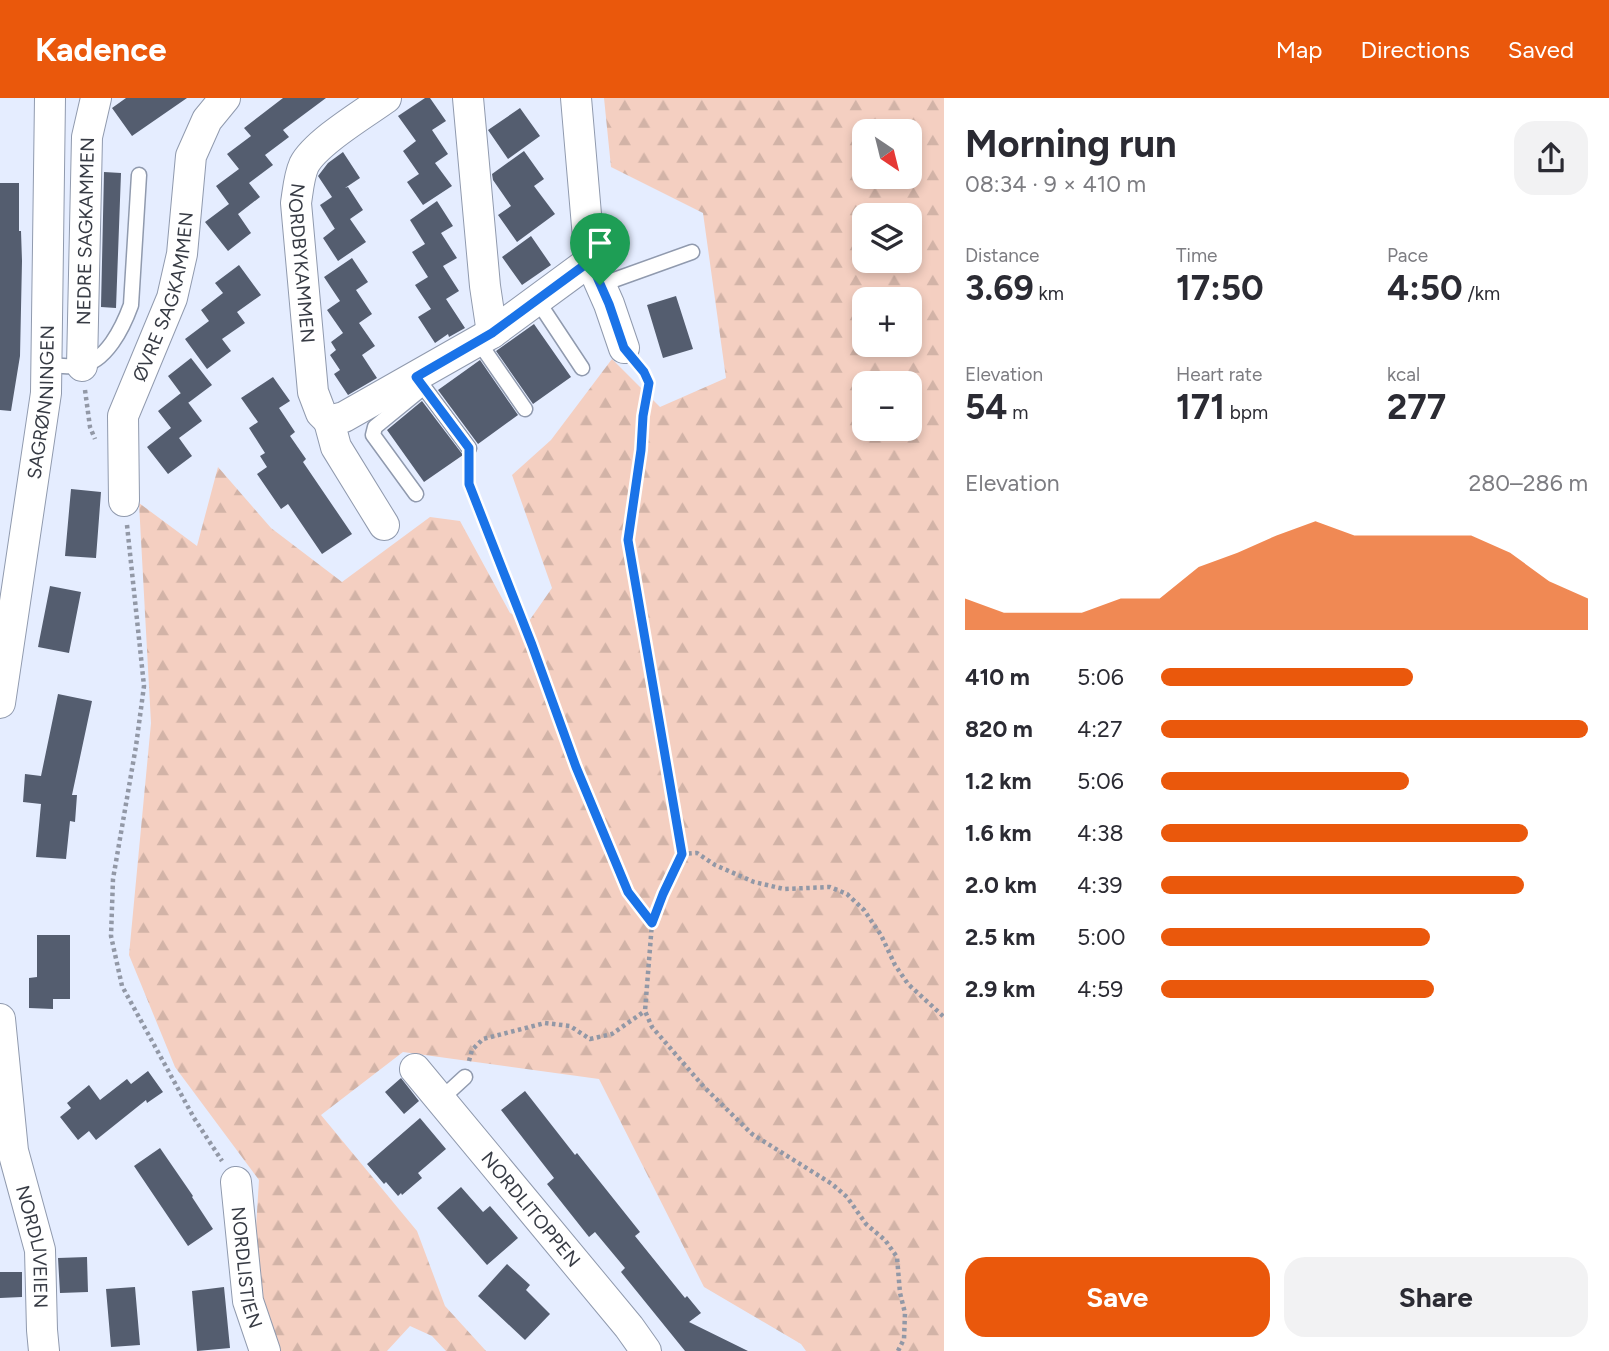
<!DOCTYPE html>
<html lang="en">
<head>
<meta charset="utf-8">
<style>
  :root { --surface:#fff; --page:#f2f2f3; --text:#2b2b33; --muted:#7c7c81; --accent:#ea580c }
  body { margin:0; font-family:Figtree,sans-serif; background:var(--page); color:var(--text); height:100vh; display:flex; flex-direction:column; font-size:26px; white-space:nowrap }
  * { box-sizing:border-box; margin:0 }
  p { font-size:23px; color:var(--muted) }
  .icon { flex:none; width:38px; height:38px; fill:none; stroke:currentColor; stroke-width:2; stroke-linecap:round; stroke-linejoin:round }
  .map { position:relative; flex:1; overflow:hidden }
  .sheet { display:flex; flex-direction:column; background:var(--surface); width:665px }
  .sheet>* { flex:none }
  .needle { width:46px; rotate:145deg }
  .controls { position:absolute; left:852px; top:21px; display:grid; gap:14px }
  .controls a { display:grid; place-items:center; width:70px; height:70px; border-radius:14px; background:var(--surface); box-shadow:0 4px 10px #0003; font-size:35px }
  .pin { position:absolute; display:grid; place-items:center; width:60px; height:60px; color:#fff; margin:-72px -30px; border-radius:50% 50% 50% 0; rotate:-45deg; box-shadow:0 0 7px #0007 }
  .pin .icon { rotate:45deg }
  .round { display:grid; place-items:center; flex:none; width:74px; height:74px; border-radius:21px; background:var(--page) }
  .overview { display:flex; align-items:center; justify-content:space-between; height:119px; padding:0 21px }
  h1 { font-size:38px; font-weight:700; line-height:52px }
  .metrics { display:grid; grid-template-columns:repeat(3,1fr); gap:10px; height:119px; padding:7px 21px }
  .metrics div { display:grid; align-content:center }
  .metrics b { font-size:35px; font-weight:700 }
  .metrics small { font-size:19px; font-weight:400 }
  .metrics p { font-size:19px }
  .chart { height:196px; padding:14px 21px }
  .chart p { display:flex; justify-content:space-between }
  .chart svg { width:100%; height:126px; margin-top:7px; fill:var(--accent); opacity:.7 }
  .cta { display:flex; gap:14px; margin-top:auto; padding:14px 21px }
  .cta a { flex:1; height:80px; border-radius:21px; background:var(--accent); color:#fff; font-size:28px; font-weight:700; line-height:80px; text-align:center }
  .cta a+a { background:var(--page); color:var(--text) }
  ul { padding:0 21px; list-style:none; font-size:23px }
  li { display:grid; grid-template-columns:112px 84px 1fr; align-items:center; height:52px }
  li i { height:18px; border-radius:9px; background:var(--accent) }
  header { display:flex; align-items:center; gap:42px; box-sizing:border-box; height:98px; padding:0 35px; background:var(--accent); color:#fff }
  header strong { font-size:33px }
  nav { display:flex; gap:38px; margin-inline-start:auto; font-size:24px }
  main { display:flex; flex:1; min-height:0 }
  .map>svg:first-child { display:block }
  .forest { fill:url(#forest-firs); fill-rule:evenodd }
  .building { fill:#545d6f }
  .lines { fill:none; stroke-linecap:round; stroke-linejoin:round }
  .lane-casing { stroke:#909aae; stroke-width:17 }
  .street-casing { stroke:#909aae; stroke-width:32 }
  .path { stroke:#9298a6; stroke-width:4.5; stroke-dasharray:3.5 3.5; stroke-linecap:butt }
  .lane { stroke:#fff; stroke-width:14 }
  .street { stroke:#fff; stroke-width:30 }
  .route-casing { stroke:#fff; stroke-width:14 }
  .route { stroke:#1a73e8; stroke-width:9 }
  .labels { text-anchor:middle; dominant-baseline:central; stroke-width:7; stroke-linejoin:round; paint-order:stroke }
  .street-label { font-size:19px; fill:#373b44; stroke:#fff }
</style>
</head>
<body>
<header>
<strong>Kadence</strong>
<nav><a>Map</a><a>Directions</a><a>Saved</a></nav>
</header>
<main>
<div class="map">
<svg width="944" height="1253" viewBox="0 0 944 1253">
  <defs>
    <pattern id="forest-firs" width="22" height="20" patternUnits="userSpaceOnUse" patternTransform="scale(1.75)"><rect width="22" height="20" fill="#f4cfc1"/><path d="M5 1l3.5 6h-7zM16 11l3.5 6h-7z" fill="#d2b3a7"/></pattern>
  </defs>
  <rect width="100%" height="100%" fill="#e5edff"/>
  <path class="forest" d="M 604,0 L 944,0 L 944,1253 L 806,1253 L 801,1246 L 704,1189 L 599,981 L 403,954 L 321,1017 L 417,1133 L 445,1208 L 486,1253 L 446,1253 L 432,1238 L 410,1228 L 387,1253 L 271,1253 L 252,1194 L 259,1082 L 175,969 L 129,857 L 151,625 L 139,405 L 197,448 L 218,369 L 271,430 L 342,484 L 430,419 L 460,423 L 510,515 L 529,523 L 552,490 L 512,377 L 551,342 L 612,261 L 660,309 L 726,280 L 703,115 L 611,69 ZM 864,33 L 910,33 L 910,79 L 864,79 ZM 864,117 L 910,117 L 910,163 L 864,163 ZM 864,201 L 910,201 L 910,247 L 864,247 ZM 864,285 L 910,285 L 910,331 L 864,331 Z"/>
  <path class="building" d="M 126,0 L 187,0 L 132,38 L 112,10 Z
    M 283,0 L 326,0 L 283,32 L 289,39 L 265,57 L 273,67 L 249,85 L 260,99 L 238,116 L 251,135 L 228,153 L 205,124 L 229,106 L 216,88 L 239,71 L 227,56 L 251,38 L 244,30 Z
    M 425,0 L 430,0 L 446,23 L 432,32 L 448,56 L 435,65 L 452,88 L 423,107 L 407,84 L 419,76 L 403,53 L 416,43 L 398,18 Z
    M 520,10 L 540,38 L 508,61 L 488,32 Z
    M 524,53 L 544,81 L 534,88 L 555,116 L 517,144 L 498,117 L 511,108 L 493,82 L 492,76 Z
    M 343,54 L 360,80 L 345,90 L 348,89 L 363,112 L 350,121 L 366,144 L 338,163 L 323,140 L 337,129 L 335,131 L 320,107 L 332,99 L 318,78 L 328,65 Z
    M 104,74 L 121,75 L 116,210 L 101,209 Z
    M 0,85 L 19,85 L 19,133 L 21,133 L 22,163 L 20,258 L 11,313 L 0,312 Z
    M 437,103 L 453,128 L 441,135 L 457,160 L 443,168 L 459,193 L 446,201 L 465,230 L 449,239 L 448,236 L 435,245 L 418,219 L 431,211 L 415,187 L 428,179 L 412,154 L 425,146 L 410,122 Z
    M 531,138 L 551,167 L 522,187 L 502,159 Z
    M 352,160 L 368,184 L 356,192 L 372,216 L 359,225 L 375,248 L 362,257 L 377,280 L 348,297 L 334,276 L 340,272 L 330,257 L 336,252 L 331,244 L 343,235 L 327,212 L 340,203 L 324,179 Z
    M 239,167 L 261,197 L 237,214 L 245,225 L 222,241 L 231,253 L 207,271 L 185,241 L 209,223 L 201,212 L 223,195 L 215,185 Z
    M 676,198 L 693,251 L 663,260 L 647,207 Z
    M 534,226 L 571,279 L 533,306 L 496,253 Z
    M 191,260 L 212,287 L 188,305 L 168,278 Z
    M 480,262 L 518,317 L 478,346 L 438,292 Z
    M 273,279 L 290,303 L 279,310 L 295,334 L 290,338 L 306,361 L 303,364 L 352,436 L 322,456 L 288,406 L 281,411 L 257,376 L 267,369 L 260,358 L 265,355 L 249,330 L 258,324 L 241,300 Z
    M 181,295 L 202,323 L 179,340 L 192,358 L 168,376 L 147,349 L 171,330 L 158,313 Z
    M 422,303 L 463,357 L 424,384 L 387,332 Z
    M 71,391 L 101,394 L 96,460 L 65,458 Z
    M 50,488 L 81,494 L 69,555 L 38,549 Z
    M 58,596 L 92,603 L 72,697 L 77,697 L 75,724 L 70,723 L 66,761 L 36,759 L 41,706 L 23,704 L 25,676 L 41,678 Z
    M 37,837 L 70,837 L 70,901 L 53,901 L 53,911 L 29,910 L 29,880 L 37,879 Z
    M 148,973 L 163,994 L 147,1005 L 146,1002 L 96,1042 L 89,1033 L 78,1042 L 60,1019 L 71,1010 L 67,1005 L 89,987 L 100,1002 L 127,981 L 131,986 Z
    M 401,980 L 419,1003 L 404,1016 L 385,994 Z
    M 525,993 L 575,1057 L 577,1055 L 640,1134 L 635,1138 L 685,1200 L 687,1198 L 701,1215 L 689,1224 L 748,1253 L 685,1253 L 621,1174 L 625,1170 L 595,1134 L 589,1139 L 547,1086 L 554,1080 L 501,1012 Z
    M 420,1020 L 446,1051 L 418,1075 L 422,1080 L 402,1097 L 401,1095 L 398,1098 L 386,1084 L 384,1086 L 367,1066 Z
    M 160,1050 L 193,1098 L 192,1099 L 213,1131 L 188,1148 L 134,1068 Z
    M 461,1089 L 483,1114 L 490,1108 L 518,1140 L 487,1167 L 437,1110 Z
    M 87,1159 L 88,1194 L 60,1195 L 58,1160 Z
    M 507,1166 L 530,1187 L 526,1192 L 550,1216 L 525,1242 L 478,1198 Z
    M 0,1174 L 22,1174 L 22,1199 L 0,1200 Z
    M 135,1189 L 140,1247 L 111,1249 L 106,1191 Z
    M 224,1189 L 230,1250 L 197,1253 L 192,1193 Z"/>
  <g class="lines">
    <g class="lane-casing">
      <path id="lane" d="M 600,187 L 692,154
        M 537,202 L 582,270
        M 478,243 L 525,311
        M 46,267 C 57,267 69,269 79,268 C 106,265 123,229 131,207 L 139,77
        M 420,284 L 469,350
        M 416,396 L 373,337 L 375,329 L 424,289
        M 441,1001 L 465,979"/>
    </g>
    <g class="street-casing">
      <g id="street">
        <path id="s1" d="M 386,0 C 365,15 315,45 304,67 C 299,78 298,92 296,105 L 313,294 L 321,315 L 329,323 L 344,319 L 492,235 L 590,163"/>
        <path d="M 468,0 L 485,188 L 492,235"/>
        <path d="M 576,0 L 590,163 L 609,206 L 624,250"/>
        <path id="s2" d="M 82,268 L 87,39 L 96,0"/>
        <path d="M 329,323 L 336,349 L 384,427"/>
        <path id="s3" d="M 124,403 L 123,318 L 172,200 L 182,156 L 191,58 L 207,22 L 225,0"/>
        <path id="s4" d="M 0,605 L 46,295 L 50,0"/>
        <path id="s5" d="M 0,921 L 13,1053 L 40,1152 L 42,1232 L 44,1253"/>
        <path id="s6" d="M 415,971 L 629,1229 L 646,1253"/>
        <path id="s7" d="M 236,1084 L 248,1203 L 265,1253"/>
      </g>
    </g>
    <path class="path" d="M 641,270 L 649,285 L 643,319 L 641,352 L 628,442 L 682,756
      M 85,292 L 90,329 L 95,341
      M 469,369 L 469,386 L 532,547 L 576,669 L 628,795 L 652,825
      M 127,427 L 144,588 L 136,648 L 113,781 L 111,838 L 122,888 L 194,1020 L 222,1063
      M 469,963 L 472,952 L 483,941 L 545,925 L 570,928 L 590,941 L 612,936 L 645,913
      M 898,1253 L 904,1241 L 905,1215 L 900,1195 L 897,1159 L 885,1142 L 866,1126 L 847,1099 L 832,1086 L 752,1036 L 704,989 L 652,929 L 645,913 L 652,825 L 662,796 L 682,756 L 697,755 L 715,767 L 754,784 L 784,791 L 830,789 L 847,796 L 864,812 L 881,837 L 895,867 L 908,886 L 944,919"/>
    <use href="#lane" class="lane"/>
    <use href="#street" class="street"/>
  </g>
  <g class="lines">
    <g class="route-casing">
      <path id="route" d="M 590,163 L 609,206 L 624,250 L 644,274 L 649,285 L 643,318 L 641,352 L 628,442 L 682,756 L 663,796 L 652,825 L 628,794 L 576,669 L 532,547 L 469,386 L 469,350 L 416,279 L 492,235 Z"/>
    </g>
    <use href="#route" class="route"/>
  </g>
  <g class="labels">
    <g class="street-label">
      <text stroke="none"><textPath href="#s2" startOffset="135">NEDRE SAGKAMMEN</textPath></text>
      <text stroke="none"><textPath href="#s1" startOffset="206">NORDBYKAMMEN</textPath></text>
      <text stroke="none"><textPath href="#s3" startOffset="212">ØVRE SAGKAMMEN</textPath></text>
      <text stroke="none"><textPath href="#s4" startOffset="304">SAGRØNNINGEN</textPath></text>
      <text stroke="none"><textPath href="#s6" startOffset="182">NORDLITOPPEN</textPath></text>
      <text stroke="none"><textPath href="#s5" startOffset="231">NORDLIVEIEN</textPath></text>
      <text stroke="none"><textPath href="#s7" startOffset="86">NORDLISTIEN</textPath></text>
    </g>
  </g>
</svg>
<div class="controls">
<a><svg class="needle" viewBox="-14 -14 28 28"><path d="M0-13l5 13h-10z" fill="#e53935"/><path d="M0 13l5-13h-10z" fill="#7c7c81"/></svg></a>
<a><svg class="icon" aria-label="layers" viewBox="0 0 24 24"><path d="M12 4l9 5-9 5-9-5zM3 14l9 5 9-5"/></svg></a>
<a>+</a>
<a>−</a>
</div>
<div class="pin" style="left:600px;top:187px;background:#1e9e55"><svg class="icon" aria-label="arrive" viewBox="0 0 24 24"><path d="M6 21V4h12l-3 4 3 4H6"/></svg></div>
</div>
<section class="sheet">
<div class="overview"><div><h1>Morning run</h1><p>08:34 · 9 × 410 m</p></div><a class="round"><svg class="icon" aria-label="share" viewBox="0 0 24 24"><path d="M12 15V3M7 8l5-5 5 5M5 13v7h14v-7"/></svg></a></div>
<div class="metrics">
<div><p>Distance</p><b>3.69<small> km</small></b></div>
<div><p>Time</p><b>17:50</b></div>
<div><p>Pace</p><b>4:50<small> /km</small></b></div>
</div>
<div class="metrics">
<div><p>Elevation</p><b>54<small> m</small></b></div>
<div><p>Heart rate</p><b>171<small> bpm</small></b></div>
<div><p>kcal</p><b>277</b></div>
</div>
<div class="chart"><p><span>Elevation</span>280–286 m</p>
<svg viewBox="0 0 160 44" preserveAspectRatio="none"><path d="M0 44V33L10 38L20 38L30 38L40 33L50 33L60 22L70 17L80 11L90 6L100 11L110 11L120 11L130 11L140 17L150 27L160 33V44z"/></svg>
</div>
<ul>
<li><b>410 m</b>5:06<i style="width:59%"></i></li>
<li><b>820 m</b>4:27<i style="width:100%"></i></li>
<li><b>1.2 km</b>5:06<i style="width:58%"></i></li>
<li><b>1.6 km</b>4:38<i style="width:86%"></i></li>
<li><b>2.0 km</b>4:39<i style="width:85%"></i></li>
<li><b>2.5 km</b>5:00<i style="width:63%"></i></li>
<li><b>2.9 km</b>4:59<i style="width:64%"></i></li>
</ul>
<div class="cta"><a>Save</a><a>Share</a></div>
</section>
</main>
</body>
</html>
